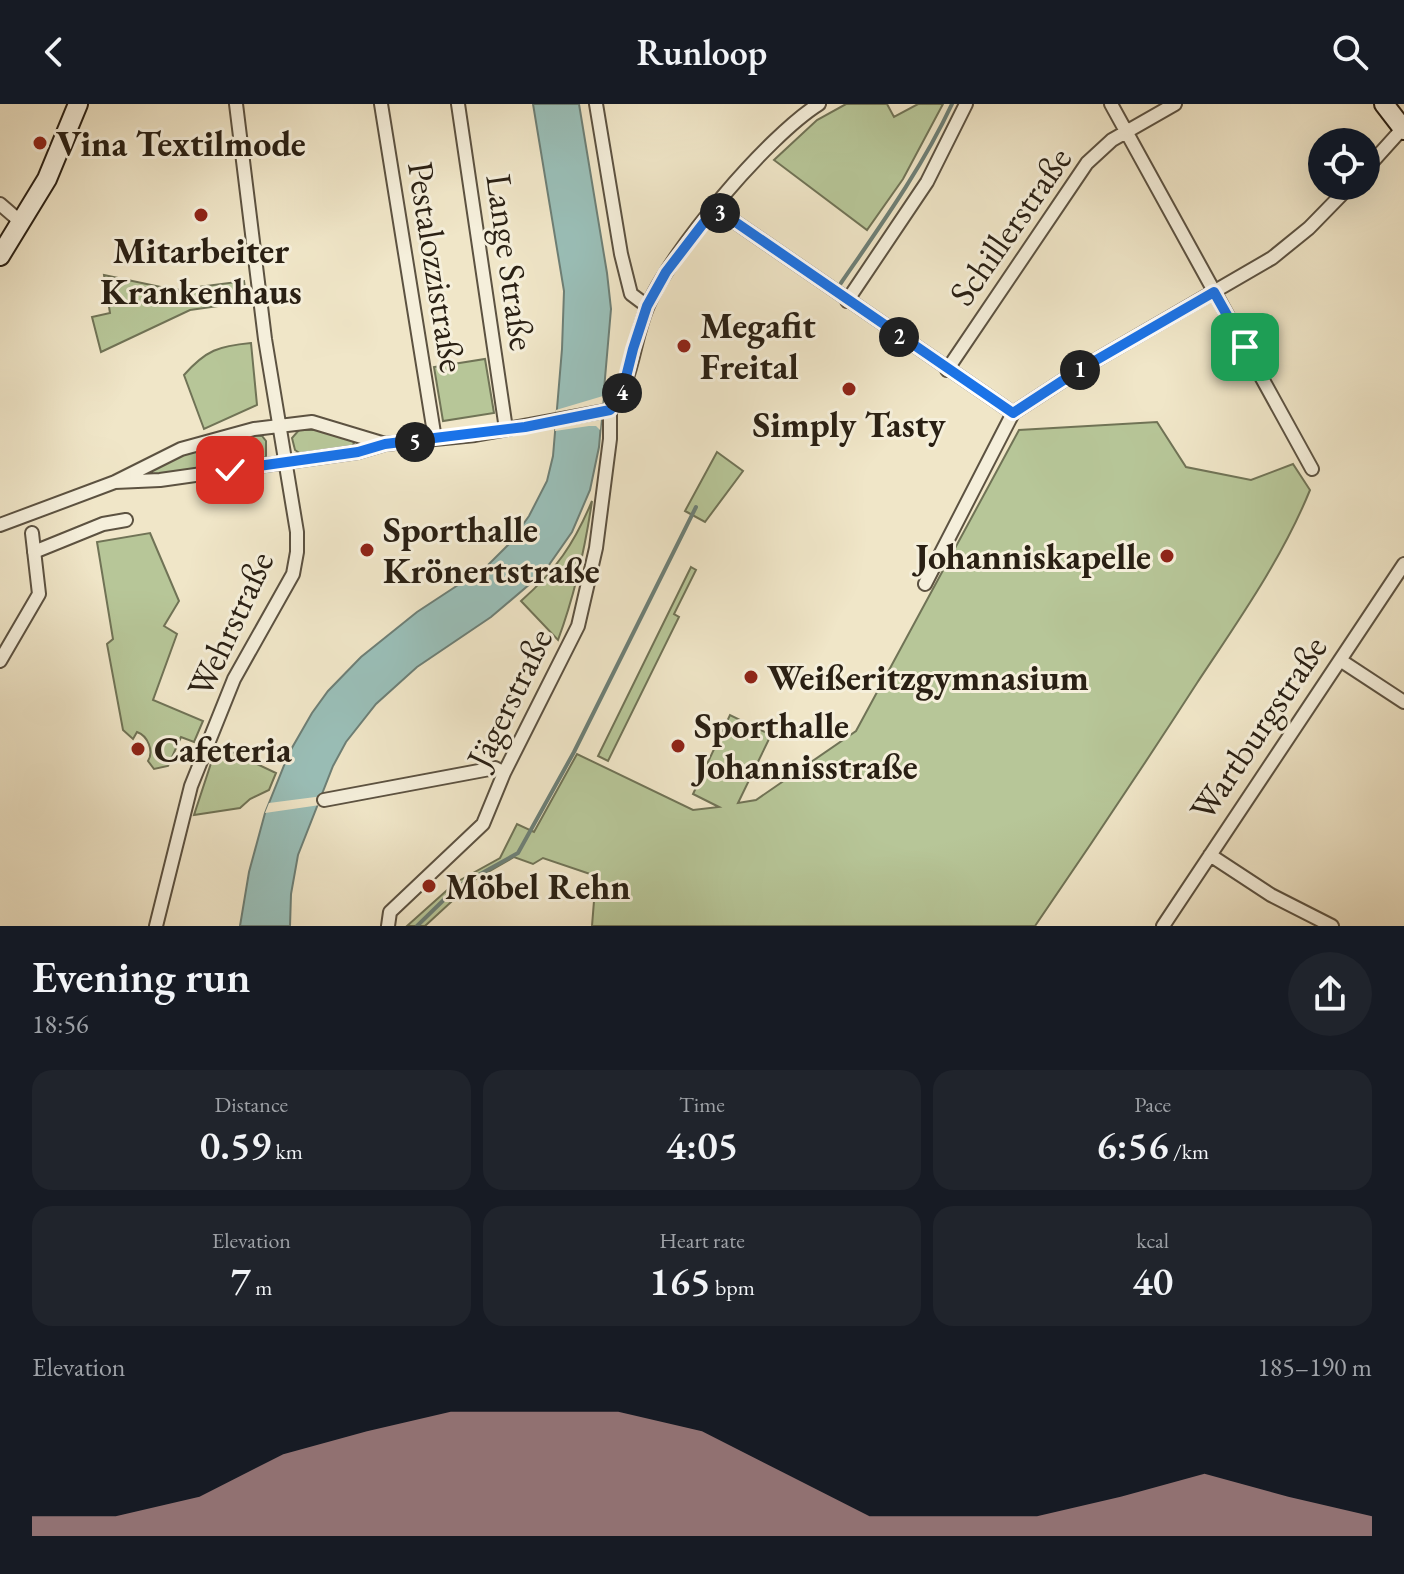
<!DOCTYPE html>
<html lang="en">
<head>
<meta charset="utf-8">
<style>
  :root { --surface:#171b24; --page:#20242c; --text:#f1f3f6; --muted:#9ea1a6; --accent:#c59692 }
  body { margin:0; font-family:"EB Garamond",serif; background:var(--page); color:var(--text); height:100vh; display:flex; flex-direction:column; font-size:30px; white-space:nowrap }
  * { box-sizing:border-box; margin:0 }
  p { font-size:26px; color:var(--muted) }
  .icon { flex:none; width:44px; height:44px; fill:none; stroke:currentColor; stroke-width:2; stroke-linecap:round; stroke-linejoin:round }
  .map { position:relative; height:822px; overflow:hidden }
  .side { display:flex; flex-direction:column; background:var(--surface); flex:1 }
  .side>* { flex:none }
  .fabs { position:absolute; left:1308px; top:24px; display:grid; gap:16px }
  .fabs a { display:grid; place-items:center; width:72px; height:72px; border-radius:50%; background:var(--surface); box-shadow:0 8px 32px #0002; font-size:40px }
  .pin { position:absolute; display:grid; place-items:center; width:68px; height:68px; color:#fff; margin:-34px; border-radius:16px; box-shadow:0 4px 12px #0006 }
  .km { position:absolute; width:40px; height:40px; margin:-20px; border-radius:50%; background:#222; color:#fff; font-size:22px; line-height:40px; text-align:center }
  .round { display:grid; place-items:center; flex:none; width:84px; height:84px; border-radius:42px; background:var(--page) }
  .head { display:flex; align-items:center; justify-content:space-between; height:136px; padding:0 32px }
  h1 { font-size:44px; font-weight:600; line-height:60px }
  .stats { display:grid; grid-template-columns:repeat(3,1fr); gap:12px; height:136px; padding:8px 32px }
  .stats div { display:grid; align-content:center; border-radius:20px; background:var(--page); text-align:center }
  .stats b { font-size:40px; font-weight:600 }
  .stats small { font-size:22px; font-weight:400 }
  .stats p { font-size:22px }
  .chart { height:224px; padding:16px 32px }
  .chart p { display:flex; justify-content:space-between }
  .chart svg { width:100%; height:144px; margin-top:8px; fill:var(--accent); opacity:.7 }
  header { display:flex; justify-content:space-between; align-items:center; height:104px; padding:0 32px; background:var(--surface); font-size:36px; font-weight:600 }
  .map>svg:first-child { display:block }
  .green { fill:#b7c698; stroke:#707356; stroke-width:2 }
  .water { fill:#9abfb8; stroke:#6d7f76; stroke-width:2 }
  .pier { fill:#f0e6c8 }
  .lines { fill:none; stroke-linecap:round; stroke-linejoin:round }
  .stream { stroke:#6d7f76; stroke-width:4 }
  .street-casing { stroke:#5c5241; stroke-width:16 }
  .secondary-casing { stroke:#2a2014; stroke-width:22 }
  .street { stroke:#f5efdb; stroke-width:12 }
  .secondary { stroke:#f5efdb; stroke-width:18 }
  .route-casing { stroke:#fff; stroke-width:16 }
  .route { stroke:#1a73e8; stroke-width:10 }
  .poi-dot { fill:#8f2418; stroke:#f5efdb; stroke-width:3 }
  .labels { text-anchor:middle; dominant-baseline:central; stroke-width:6; stroke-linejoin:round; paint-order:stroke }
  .poi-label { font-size:36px; font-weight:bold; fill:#2a2014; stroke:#f5efdb; text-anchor:start }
  .street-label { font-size:36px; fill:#2a2014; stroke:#f5efdb }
</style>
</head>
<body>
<header><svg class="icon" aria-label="back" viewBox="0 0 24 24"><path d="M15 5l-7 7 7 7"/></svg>Runloop<svg class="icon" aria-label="search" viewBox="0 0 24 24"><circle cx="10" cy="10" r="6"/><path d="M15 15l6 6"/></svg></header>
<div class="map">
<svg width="1404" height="822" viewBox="0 0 1404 822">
  <rect width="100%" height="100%" fill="#f0e6c8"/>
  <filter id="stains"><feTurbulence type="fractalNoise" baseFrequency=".0025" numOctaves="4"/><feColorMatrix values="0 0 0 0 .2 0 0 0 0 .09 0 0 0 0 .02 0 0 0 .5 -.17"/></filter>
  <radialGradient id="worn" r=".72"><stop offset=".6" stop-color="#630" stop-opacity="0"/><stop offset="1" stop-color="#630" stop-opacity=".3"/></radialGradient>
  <path class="green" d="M 846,0 L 887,0 L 894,13 L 918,0 L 943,0 L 903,75 L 867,126 L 774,56 L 817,16 Z
    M 104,171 L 175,186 L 244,177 L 247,198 L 190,206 L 101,248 L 92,213 L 110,209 Z
    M 251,239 L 257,301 L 204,325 L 184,271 C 206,246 219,242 251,239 Z
    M 485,255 L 494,309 L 443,317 L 434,263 Z
    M 1157,318 L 1186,363 L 1251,376 L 1293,360 L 1310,386 C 1282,455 1238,517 1197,579 C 1144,661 1090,742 1035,822 L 592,822 L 596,772 L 543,754 L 533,760 L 514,753 L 476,775 L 425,822 L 407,822 L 455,779 L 500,754 L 517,720 L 534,728 L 577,650 L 693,706 L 719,703 L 693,690 L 730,611 L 771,631 L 738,699 L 756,696 L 856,627 L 1019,326 Z
    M 299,326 L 326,326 L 351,334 L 354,339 L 351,344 L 301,350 L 295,346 L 292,334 Z
    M 252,331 L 262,332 L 266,337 L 266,353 L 256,357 L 152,373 L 148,371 L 149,366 L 183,349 Z
    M 717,348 L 743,367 L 705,418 L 685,407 Z
    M 592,397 C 585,445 575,490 558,536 L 521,497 C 556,466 574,440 592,397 Z
    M 150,429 L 179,497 L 164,522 L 177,530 L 153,596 L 203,617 L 194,638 L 181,633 L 168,662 L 154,665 L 148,657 C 154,647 148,632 137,628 L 133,635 L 123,626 L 107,540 L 113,535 L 97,438 Z
    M 691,463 L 696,466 L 674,510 L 679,513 L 608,657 L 598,652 Z
    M 217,641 L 276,669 L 269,686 L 250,695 L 240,704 L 194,711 Z"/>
  <path class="water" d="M 533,0 L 579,0 L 607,169 L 611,205 L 599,343 L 590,386 L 572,428 L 544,468 L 491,513 L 417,563 L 376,600 L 346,638 L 333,662 L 298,751 L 291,790 L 290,822 L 240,822 L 249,768 L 265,709 L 289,649 L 312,609 L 328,587 L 361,553 L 417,508 L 487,462 L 509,440 L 529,412 L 547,377 L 553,352 L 562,245 L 564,187 Z"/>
  <path class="pier" d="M 603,292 L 600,326 L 596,322 L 589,322 L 555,327 L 556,306 Z
    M 323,692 L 320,701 L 265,709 L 269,699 Z"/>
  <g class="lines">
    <path class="stream" d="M 841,179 C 881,121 922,64 952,0
      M 417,822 L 457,783 L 518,749 L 574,648 L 696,403"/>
    <g class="street-casing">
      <path id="street" d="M 381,0 L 435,335
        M 458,0 L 506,325
        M 596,0 L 621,150 L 631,190 L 647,202
        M 1111,0 L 1312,365
        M 1366,65 L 1403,24
        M 0,100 L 22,119
        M 715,104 L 1013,309
        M 847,197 L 927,78 L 966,0
        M 947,266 L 1087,59 L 1112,36 L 1175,0
        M 610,306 C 633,278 633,237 647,204 C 670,147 768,32 819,0
        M 115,378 L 160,376 L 358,348 L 385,340 L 475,331 L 610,306
        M 0,421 L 115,378 L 181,345 L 254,325 L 312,318 L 385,340
        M 34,448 L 103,420 L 126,416
        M 925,480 L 1013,309 L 1079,266 L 1272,154 L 1309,124 L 1350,82
        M 1340,556 L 1404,598
        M 0,557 L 39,490 L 32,429
        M 324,696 L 495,664 L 504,669
        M 1210,751 L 1271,791 L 1332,822
        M 156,822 L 191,682 L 234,575 L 293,470 L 297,448 L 297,428 L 265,235 L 236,0
        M 388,822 L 390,808 L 483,720 L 504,669 L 578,522 L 596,444 L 610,335 L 610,306
        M 1163,822 L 1404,460"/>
    </g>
    <g class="secondary-casing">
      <path id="secondary" d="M 1384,0 L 1404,26
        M 0,152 L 47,75 L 78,0"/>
    </g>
    <use href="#street" class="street"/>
    <use href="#secondary" class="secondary"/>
  </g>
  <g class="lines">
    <g class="route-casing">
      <path id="route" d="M 230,366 L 358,348 L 385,340 L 525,323 L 610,306 L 621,293 L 633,245 L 647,202 L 666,168 L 715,104 L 1013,309 L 1079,266 L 1214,188 L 1245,243"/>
    </g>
    <use href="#route" class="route"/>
  </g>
  <g class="poi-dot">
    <circle cx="40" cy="39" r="8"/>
    <circle cx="201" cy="111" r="8"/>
    <circle cx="684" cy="242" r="8"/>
    <circle cx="849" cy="285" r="8"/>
    <circle cx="367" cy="446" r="8"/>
    <circle cx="1167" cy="452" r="8"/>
    <circle cx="751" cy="573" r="8"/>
    <circle cx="678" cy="642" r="8"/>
    <circle cx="138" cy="645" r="8"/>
    <circle cx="429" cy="782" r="8"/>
  </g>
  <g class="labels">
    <g class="poi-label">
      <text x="56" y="39">Vina Textilmode</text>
      <text x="201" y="146" text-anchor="middle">Mitarbeiter<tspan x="201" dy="41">Krankenhaus</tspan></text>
      <text x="700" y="221">Megafit<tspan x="700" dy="41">Freital</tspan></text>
      <text x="849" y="320" text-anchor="middle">Simply Tasty</text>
      <text x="383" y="425">Sporthalle<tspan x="383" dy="41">Krönertstraße</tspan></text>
      <text x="1151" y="452" text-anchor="end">Johanniskapelle</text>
      <text x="767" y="573">Weißeritzgymnasium</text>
      <text x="694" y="621">Sporthalle<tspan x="694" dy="41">Johannisstraße</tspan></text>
      <text x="154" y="645">Cafeteria</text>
      <text x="445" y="782">Möbel Rehn</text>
    </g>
    <g class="street-label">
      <text transform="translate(1010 122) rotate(-55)">Schillerstraße</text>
      <text transform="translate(511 158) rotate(82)">Lange Straße</text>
      <text transform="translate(437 163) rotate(81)">Pestalozzistraße</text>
      <text transform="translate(230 520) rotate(-65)">Wehrstraße</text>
      <text transform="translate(509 594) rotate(-64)">Jägerstraße</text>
      <text transform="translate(1258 624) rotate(-56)">Wartburgstraße</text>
    </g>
  </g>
  <rect width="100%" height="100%" filter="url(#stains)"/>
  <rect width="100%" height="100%" fill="url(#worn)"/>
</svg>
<div class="fabs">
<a><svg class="icon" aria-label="locate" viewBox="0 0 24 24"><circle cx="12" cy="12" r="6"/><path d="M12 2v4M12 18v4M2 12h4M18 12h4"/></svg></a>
</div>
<div class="pin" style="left:1245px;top:243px;background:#1e9e55"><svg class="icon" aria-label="arrive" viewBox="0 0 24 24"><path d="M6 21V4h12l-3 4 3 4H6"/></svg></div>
<div class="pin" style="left:230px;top:366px;background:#d93025"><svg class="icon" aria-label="check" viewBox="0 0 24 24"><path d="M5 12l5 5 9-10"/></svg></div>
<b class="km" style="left:1080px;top:266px">1</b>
<b class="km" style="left:899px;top:233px">2</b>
<b class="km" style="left:720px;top:109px">3</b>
<b class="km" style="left:622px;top:289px">4</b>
<b class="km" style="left:415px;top:338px">5</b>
</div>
<section class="side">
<div class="head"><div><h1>Evening run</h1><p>18:56</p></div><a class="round"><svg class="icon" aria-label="share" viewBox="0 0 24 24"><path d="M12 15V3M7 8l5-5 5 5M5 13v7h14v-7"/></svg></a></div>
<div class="stats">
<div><p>Distance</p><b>0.59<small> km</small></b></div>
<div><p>Time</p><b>4:05</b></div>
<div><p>Pace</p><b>6:56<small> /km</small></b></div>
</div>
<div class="stats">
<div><p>Elevation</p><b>7<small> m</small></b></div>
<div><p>Heart rate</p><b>165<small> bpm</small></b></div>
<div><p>kcal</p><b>40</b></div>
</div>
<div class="chart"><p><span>Elevation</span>185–190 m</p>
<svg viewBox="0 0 160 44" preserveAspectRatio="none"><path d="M0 44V38L10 38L20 32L30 19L40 12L50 6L60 6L70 6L80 12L90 25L100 38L110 38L120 38L130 32L140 25L150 32L160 38V44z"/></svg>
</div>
</section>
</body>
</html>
